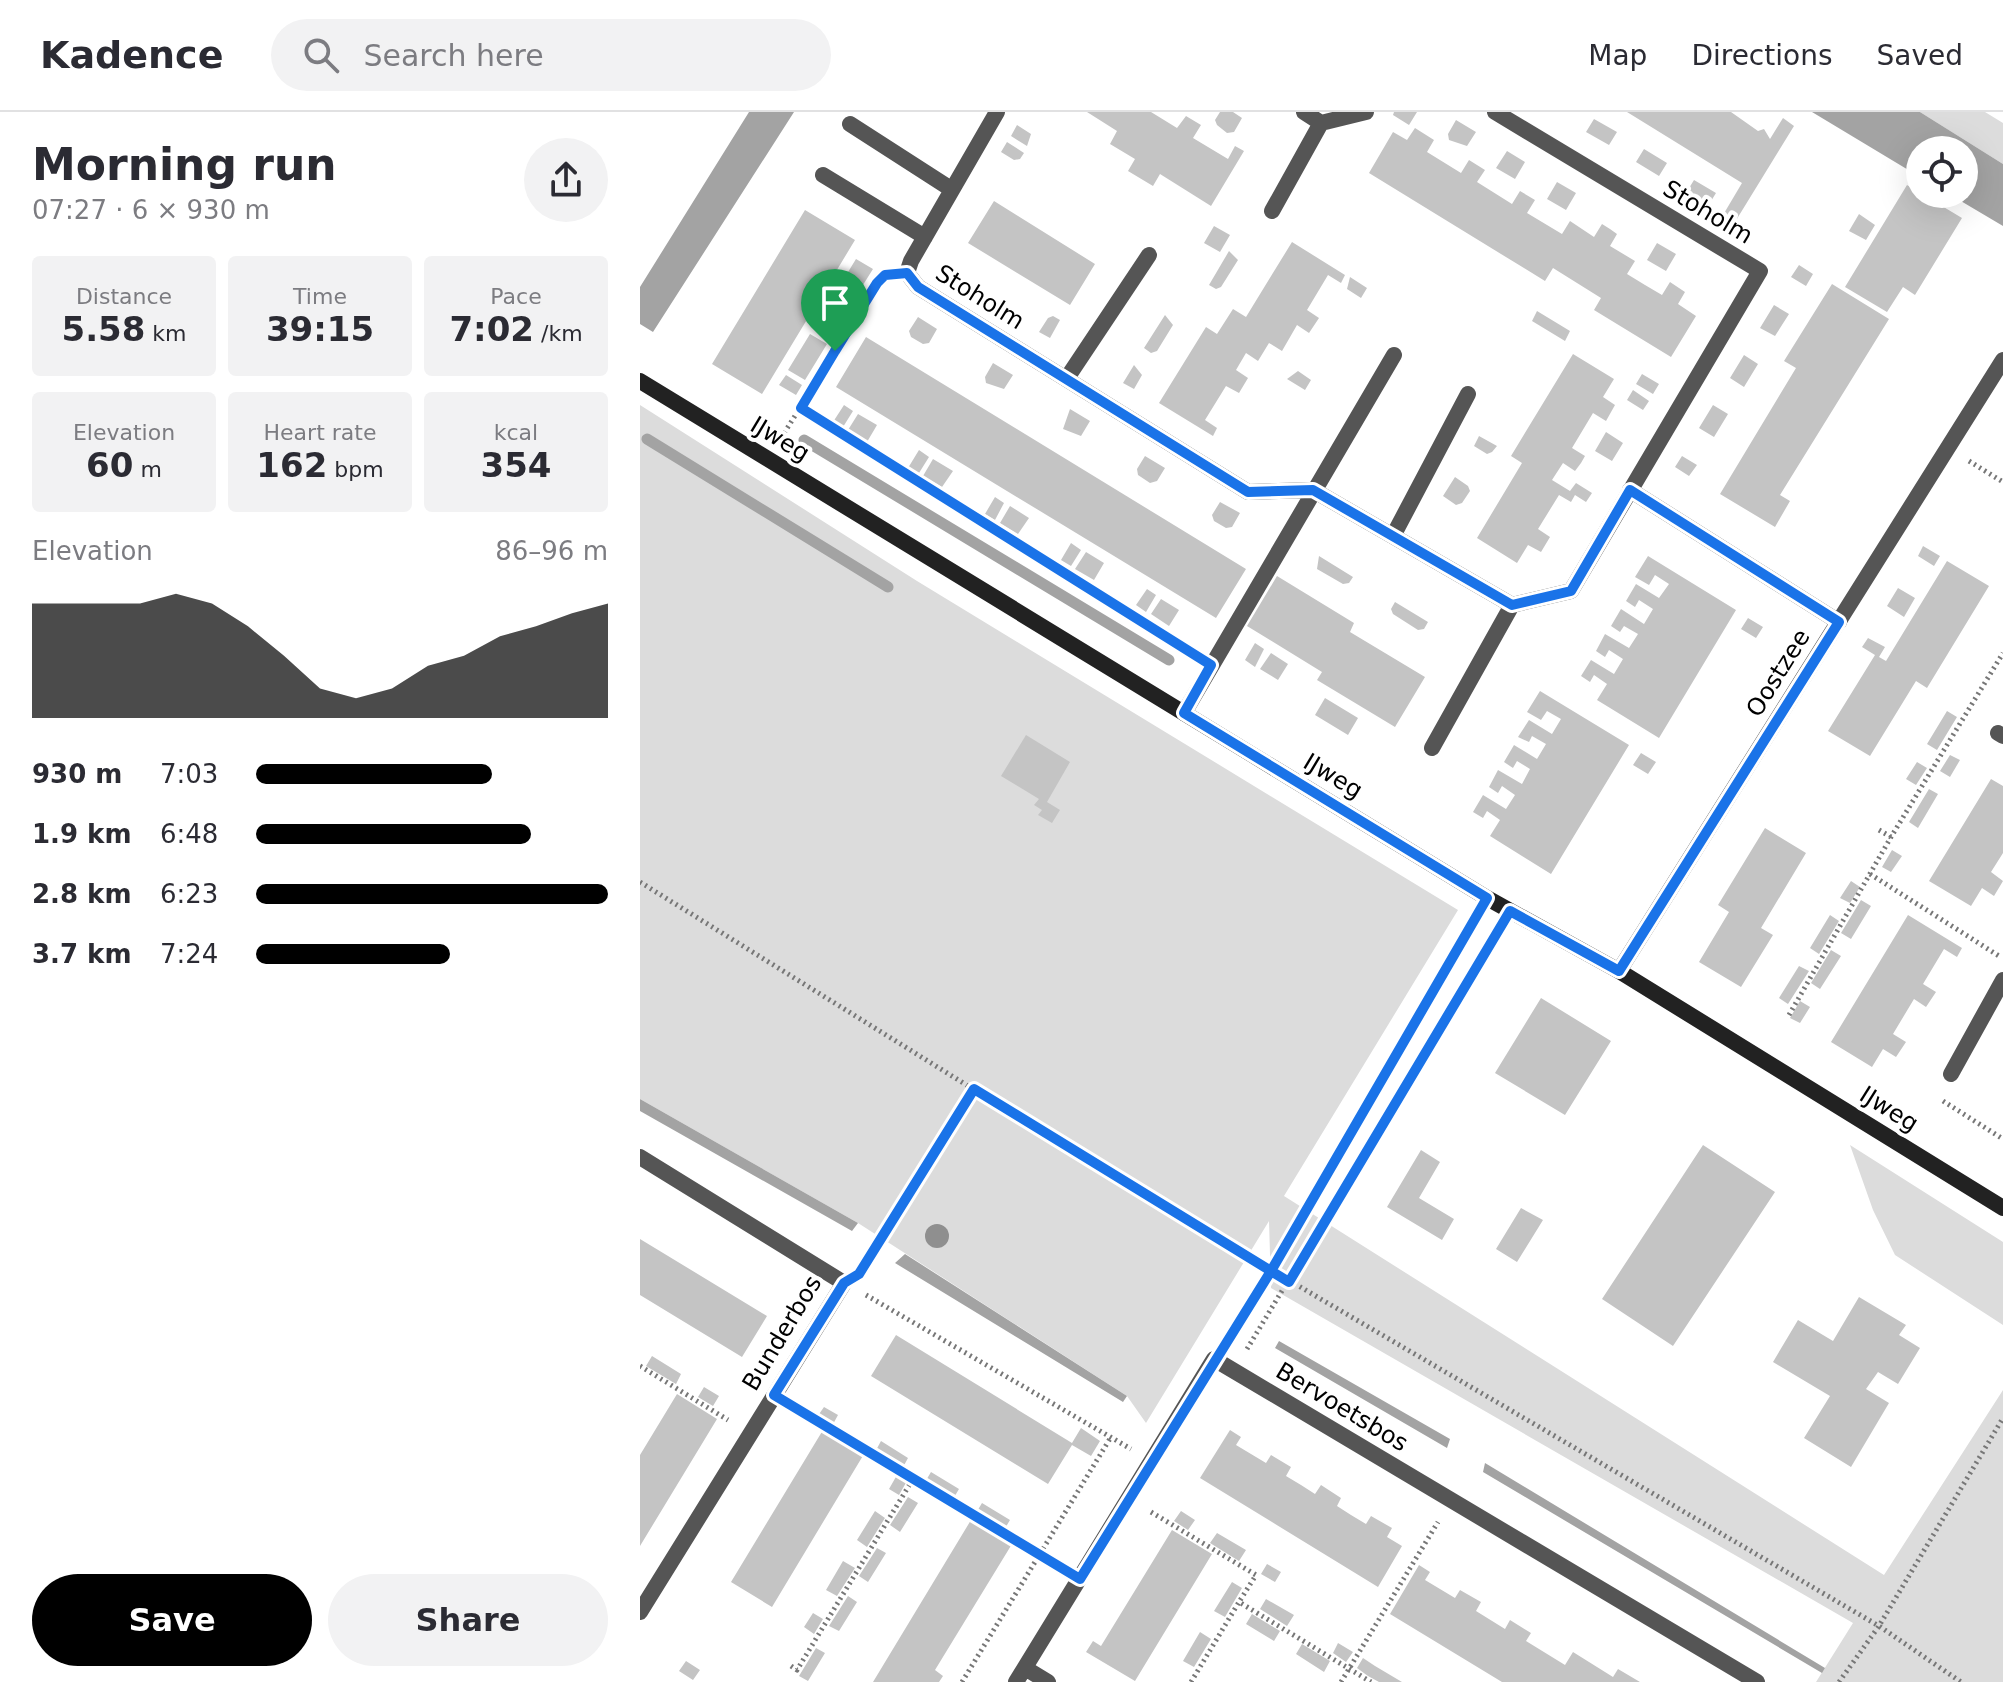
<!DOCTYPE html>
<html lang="en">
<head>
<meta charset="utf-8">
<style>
  :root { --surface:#fff; --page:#f2f2f3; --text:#2b2b33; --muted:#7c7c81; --line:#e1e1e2; --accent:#000 }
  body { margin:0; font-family:"DejaVu Sans",sans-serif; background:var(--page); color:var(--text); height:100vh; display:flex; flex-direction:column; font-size:30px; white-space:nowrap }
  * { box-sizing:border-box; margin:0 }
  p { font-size:26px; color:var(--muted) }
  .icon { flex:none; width:44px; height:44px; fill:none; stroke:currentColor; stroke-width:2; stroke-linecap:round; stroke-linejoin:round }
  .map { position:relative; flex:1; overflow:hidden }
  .panel { display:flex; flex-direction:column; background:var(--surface); width:640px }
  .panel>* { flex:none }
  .controls { position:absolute; left:1266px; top:24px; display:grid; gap:16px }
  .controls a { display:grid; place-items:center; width:72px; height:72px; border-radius:50%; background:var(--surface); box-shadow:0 8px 32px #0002; font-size:40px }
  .pin { position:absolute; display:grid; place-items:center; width:68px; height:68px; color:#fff; margin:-82px -34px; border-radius:50% 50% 50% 0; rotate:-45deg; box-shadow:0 0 8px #0007 }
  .pin .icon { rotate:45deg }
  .round { display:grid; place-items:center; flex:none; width:84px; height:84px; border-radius:42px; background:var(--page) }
  .summary { display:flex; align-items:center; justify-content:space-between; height:136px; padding:0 32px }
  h1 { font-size:44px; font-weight:600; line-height:60px }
  .metrics { display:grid; grid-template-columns:repeat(3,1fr); gap:12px; height:136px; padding:8px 32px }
  .metrics div { display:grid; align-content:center; border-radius:8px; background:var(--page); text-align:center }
  .metrics b { font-size:34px; font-weight:600 }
  .metrics small { font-size:22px; font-weight:400 }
  .metrics p { font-size:22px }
  .chart { height:224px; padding:16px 32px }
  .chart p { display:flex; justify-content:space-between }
  .chart svg { width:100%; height:144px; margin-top:8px; fill:var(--accent); opacity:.7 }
  .primary-button { display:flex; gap:16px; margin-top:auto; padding:16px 32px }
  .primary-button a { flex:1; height:92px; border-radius:48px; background:var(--accent); color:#fff; font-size:32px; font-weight:600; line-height:92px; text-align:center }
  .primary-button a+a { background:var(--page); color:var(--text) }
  ul { padding:0 32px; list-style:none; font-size:26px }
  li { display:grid; grid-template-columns:128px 96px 1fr; align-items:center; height:60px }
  li i { height:20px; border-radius:10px; background:var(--accent) }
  header { display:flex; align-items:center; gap:48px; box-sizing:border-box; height:112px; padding:0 40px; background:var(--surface); border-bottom:2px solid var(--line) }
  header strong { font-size:38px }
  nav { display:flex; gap:44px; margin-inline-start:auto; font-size:28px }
  .search { width:560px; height:72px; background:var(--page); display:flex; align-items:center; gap:20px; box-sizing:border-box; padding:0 28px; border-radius:44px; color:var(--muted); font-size:30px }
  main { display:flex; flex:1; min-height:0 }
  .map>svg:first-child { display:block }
  .green { fill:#dcdcdc }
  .water { fill:#a3a3a3 }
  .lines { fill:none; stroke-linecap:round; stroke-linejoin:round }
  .stream { stroke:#a3a3a3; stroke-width:11 }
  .building { fill:#c4c4c4 }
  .path { stroke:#777; stroke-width:5; stroke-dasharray:2 4; stroke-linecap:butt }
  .street { stroke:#555; stroke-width:16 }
  .secondary { stroke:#222; stroke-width:16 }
  .tree { fill:#8f8f8f }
  .route-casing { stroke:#fff; stroke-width:16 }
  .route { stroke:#1a73e8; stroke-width:10 }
  .labels { text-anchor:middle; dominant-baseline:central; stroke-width:8; stroke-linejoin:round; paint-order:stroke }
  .street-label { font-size:24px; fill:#000; stroke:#fff }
</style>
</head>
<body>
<header>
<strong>Kadence</strong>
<div class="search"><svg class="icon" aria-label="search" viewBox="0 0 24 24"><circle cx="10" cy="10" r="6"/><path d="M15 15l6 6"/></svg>Search here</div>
<nav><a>Map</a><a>Directions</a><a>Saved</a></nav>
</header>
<main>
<section class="panel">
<div class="summary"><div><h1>Morning run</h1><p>07:27 · 6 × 930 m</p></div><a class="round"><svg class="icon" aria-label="share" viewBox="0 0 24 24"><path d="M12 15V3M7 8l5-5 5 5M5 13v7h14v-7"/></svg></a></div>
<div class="metrics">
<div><p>Distance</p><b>5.58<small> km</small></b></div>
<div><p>Time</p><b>39:15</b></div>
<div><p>Pace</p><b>7:02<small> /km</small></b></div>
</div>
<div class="metrics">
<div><p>Elevation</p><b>60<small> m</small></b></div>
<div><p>Heart rate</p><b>162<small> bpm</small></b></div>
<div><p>kcal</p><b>354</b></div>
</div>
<div class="chart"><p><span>Elevation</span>86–96 m</p>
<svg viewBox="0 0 160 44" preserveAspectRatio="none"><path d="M0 44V9L10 9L20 9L30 9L40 6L50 9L60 16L70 25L80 35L90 38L100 35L110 28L120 25L130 19L140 16L150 12L160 9V44z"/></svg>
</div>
<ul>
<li><b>930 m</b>7:03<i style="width:67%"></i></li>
<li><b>1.9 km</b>6:48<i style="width:78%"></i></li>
<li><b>2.8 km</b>6:23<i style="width:100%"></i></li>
<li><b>3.7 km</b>7:24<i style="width:55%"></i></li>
</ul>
<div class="primary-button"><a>Save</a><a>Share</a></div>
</section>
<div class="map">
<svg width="1363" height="1570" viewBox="0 0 1363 1570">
  <rect width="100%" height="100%" fill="#fff"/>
  <path class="green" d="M 1280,0 L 1345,0 L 1363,11 L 1363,52 Z
    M 0,293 L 277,469 L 818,798 L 644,1084 L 1244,1463 L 1363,1278 L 1363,1570 L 1176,1570 L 1213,1511 L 631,1176 L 629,1109 L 506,1311 L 487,1284 L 218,1111 L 0,987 Z
    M 1210,1033 L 1363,1130 L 1363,1213 L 1255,1143 L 1233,1098 Z"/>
  <path class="water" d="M 109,0 L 154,0 L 13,220 L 0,212 L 0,175 Z
    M 1172,0 L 1280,0 L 1363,52 L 1363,114 L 1309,82 L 1324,82 L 1324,38 L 1280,38 L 1280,65 Z
    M 0,987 L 218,1111 L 212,1119 L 0,999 Z
    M 265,1142 L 487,1284 L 483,1290 L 255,1151 Z
    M 639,1229 L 810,1327 L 807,1336 L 635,1236 Z
    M 845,1351 L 1185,1556 L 1182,1561 L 843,1360 Z"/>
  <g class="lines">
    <path class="stream" d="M 7,327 L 248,475
      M 164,328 L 529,548"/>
  </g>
  <path class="building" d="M 447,0 L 511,0 L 537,16 L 546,4 L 561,13 L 553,26 L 588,47 L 595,34 L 604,39 L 571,94 L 520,62 L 513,74 L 488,59 L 495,47 L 470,32 L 477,19 Z
    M 580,0 L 593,0 L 602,6 L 594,20 L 587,21 L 577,13 L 575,8 Z
    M 754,0 L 777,0 L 769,13 L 753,3 Z
    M 987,0 L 1091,0 L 1118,19 L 1124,17 L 1130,27 L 1143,6 L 1154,14 L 1095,110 L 1083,103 L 1102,71 Z
    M 954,7 L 977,20 L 969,33 L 946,20 Z
    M 816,8 L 836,20 L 827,34 L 809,28 L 808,22 Z
    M 377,13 L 391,22 L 387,34 L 371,24 Z
    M 775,16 L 794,28 L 787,40 L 821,61 L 829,48 L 845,58 L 837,70 L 872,92 L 880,79 L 895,88 L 887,101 L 922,122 L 930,109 L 954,125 L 962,112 L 970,117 L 977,122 L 970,134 L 995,149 L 987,162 L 1005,173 L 1022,183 L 1030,170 L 1045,180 L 1038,192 L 1056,204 L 1031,245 L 954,198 L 961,186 L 913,156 L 905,169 L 729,61 L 753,20 L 767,28 Z
    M 367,30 L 384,41 L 380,47 L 374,48 L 361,40 Z
    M 1004,37 L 1027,51 L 1019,64 L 996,50 Z
    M 867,39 L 885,50 L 875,67 L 856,56 Z
    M 1054,68 L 1076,81 L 1068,94 L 1046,81 Z
    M 917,70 L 936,81 L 926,98 L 907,87 Z
    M 1267,73 L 1322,106 L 1275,183 L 1263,175 L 1247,200 L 1205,175 Z
    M 354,89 L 455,152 L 430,193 L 328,131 Z
    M 165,98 L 215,128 L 122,282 L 72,252 Z
    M 1219,102 L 1235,113 L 1226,128 L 1209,119 Z
    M 574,114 L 590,123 L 580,140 L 564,131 Z
    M 652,130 L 705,163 L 701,171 L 688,163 L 667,198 L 679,206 L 669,221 L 657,213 L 642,239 L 629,231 L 618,249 L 606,241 L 596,258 L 608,266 L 599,281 L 586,274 L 565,308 L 577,316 L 573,324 L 519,291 L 566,215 L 577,222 L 593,197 L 606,205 Z
    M 1017,131 L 1036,142 L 1026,159 L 1007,148 Z
    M 589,139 L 598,148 L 581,175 L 576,177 L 569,173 Z
    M 216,147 L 233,157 L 211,192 L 194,183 Z
    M 1159,153 L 1173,162 L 1166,174 L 1151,165 Z
    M 710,165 L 727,176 L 721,186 L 707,177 Z
    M 1192,172 L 1249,207 L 1140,383 L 1150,389 L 1135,415 L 1080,382 L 1156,256 L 1144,249 Z
    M 191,188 L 208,198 L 202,207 L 186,197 Z
    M 1134,193 L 1149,202 L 1135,224 L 1120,216 Z
    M 897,199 L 930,219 L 925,229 L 892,209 Z
    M 525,203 L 533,213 L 517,239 L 511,241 L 504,236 Z
    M 413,204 L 420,208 L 410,226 L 399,220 L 408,206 Z
    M 278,205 L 297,217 L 289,231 L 283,232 L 271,225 L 269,219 Z
    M 170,222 L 187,232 L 165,268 L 148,258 Z
    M 226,225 L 606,457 L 576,506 L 196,275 Z
    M 933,242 L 974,267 L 963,285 L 975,293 L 966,309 L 953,301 L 932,336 L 945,344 L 941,351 L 935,359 L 923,351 L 912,368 L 930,379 L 936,371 L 952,381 L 946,390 L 935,383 L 931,390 L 919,383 L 898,417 L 910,425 L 901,440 L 888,433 L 877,451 L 837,426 L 882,351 L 871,344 Z
    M 1104,243 L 1118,252 L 1104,275 L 1090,266 Z
    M 353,251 L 373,263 L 364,277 L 346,271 L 345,265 Z
    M 494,253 L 502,263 L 494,277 L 483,271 Z
    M 658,259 L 671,268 L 665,278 L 647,267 Z
    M 1002,262 L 1019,272 L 1013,282 L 996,272 Z
    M 146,263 L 162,273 L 156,283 L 139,273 Z
    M 993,278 L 1009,289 L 1003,298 L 987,288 Z
    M 204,293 L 213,299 L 203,315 L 193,310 Z
    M 1073,293 L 1088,302 L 1074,325 L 1059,316 Z
    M 430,297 L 450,309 L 441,324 L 423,317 Z
    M 218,302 L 237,313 L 227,330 L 208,318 Z
    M 966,320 L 983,331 L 972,349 L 955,339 Z
    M 839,324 L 857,334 L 852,340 L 847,342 L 834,334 Z
    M 279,338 L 289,345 L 279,361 L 268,356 Z
    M 505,344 L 525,356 L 517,369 L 510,371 L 498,363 L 497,357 Z
    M 1042,344 L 1057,353 L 1049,364 L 1035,355 Z
    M 293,347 L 313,359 L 302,375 L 283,364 Z
    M 815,365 L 828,374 L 830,379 L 822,391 L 816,393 L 803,384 Z
    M 355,385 L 364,391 L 355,408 L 345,402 Z
    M 580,390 L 600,401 L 592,415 L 586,416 L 574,409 L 572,403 Z
    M 370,394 L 389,406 L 378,422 L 360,411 Z
    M 431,431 L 441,438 L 431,454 L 421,448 Z
    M 1283,434 L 1300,444 L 1294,454 L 1278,444 Z
    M 446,440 L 464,451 L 454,468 L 435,457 Z
    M 679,444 L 713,465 L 709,471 L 703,472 L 677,457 Z
    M 1008,444 L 1096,498 L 1019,626 L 957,588 L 967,572 L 954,563 L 950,570 L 941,564 L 951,548 L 974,562 L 983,547 L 969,538 L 965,545 L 956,539 L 965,522 L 989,536 L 998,522 L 984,514 L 980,520 L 971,514 L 981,497 L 1004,512 L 1013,497 L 999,488 L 995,495 L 986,489 L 996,472 L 1019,486 L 1029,472 L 1015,463 L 1009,473 L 995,465 Z
    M 1307,449 L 1349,474 L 1287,576 L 1276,569 L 1230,644 L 1188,619 L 1235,543 L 1222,535 L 1228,526 L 1245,535 L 1239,545 L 1246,549 Z
    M 637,464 L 714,511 L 710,520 L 785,565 L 755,615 L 677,568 L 682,560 L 607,514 Z
    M 1258,476 L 1275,486 L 1264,505 L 1247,494 Z
    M 507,477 L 516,483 L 506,500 L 496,493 Z
    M 521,487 L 539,498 L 529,514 L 511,502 Z
    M 755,490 L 788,510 L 784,517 L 778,518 L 753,502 L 751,497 Z
    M 1108,506 L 1123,515 L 1116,526 L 1101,517 Z
    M 615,531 L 624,537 L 615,555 L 605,548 Z
    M 631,541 L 648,552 L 638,568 L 620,557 Z
    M 900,579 L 989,633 L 911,762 L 850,724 L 860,708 L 847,699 L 843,706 L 833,700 L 843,683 L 866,697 L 875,683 L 862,674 L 858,681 L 849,675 L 858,658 L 882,672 L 890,657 L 877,649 L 873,656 L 864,650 L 874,633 L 897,647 L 906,632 L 892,624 L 889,630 L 878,625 L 889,608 L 912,622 L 921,607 L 907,599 L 901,608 L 887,600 Z
    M 685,586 L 718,606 L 708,623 L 675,603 Z
    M 1307,599 L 1317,605 L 1297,638 L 1287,632 Z
    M 386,623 L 430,650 L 407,690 L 420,698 L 412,711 L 398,703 L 402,698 L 394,693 L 399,687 L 361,664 Z
    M 1001,641 L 1016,650 L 1008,662 L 993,653 Z
    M 1310,643 L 1320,648 L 1310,665 L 1300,659 Z
    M 1277,650 L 1287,656 L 1276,673 L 1266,667 Z
    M 1351,667 L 1363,674 L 1363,741 L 1351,760 L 1363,769 L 1354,784 L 1342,776 L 1331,794 L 1289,769 Z
    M 1289,677 L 1298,682 L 1278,716 L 1269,710 Z
    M 1125,716 L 1166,741 L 1121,816 L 1133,823 L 1101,875 L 1059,850 L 1089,800 L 1078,793 Z
    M 1252,738 L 1262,744 L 1251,760 L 1242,755 Z
    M 1211,769 L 1220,775 L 1210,791 L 1200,786 Z
    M 1221,788 L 1231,794 L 1211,827 L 1201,821 Z
    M 1190,803 L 1199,809 L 1179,842 L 1170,836 Z
    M 1268,803 L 1322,836 L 1317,845 L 1304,837 L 1283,872 L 1296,880 L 1286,895 L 1274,887 L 1253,922 L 1266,930 L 1256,945 L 1243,937 L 1232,955 L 1191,930 Z
    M 1191,838 L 1201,844 L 1180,877 L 1171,871 Z
    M 1159,854 L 1169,859 L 1148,892 L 1139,886 Z
    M 901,886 L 971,929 L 925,1003 L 855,961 Z
    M 1160,889 L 1170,895 L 1160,911 L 1150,906 Z
    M 1063,1033 L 1135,1080 L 1033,1234 L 962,1187 Z
    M 781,1038 L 800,1050 L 779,1086 L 814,1107 L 802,1128 L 747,1095 Z
    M 881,1096 L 903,1108 L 877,1150 L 856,1137 Z
    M 0,1127 L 127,1204 L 102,1245 L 0,1183 Z
    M 1219,1185 L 1266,1213 L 1259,1223 L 1280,1236 L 1258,1272 L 1238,1260 L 1226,1277 L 1249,1291 L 1211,1355 L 1164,1326 L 1190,1284 L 1133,1250 L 1158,1208 L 1193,1229 Z
    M 256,1223 L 432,1331 L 441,1316 L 460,1329 L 451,1344 L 432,1333 L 408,1372 L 231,1264 Z
    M 12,1244 L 41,1262 L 36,1272 L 6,1254 Z
    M 64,1275 L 79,1284 L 73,1294 L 58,1285 Z
    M 37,1282 L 77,1307 L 0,1434 L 0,1343 Z
    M 184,1295 L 198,1303 L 192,1314 L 177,1305 Z
    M 183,1318 L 224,1342 L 132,1495 L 91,1470 Z
    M 590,1318 L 601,1325 L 596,1333 L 626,1351 L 631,1343 L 651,1355 L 646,1364 L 661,1373 L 675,1382 L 681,1373 L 701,1386 L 697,1394 L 711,1403 L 726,1412 L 731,1404 L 752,1416 L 747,1425 L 762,1434 L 738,1475 L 560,1366 Z
    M 241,1329 L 268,1346 L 262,1357 L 235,1340 Z
    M 291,1360 L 319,1377 L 313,1387 L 285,1370 Z
    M 257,1363 L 267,1369 L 259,1383 L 249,1377 Z
    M 268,1385 L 278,1391 L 260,1420 L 250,1413 Z
    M 342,1391 L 370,1408 L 364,1418 L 336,1401 Z
    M 235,1399 L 245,1406 L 227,1435 L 217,1428 Z
    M 541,1399 L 555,1408 L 548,1418 L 534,1409 Z
    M 331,1408 L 372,1432 L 295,1558 L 303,1564 L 299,1570 L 233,1570 Z
    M 532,1418 L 572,1442 L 495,1569 L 446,1540 L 453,1529 L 461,1534 Z
    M 577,1421 L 606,1438 L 599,1449 L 570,1431 Z
    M 237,1436 L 246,1441 L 228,1470 L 219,1464 Z
    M 203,1449 L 215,1456 L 197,1484 L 186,1478 Z
    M 627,1452 L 641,1460 L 635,1470 L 621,1462 Z
    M 779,1453 L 790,1460 L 785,1468 L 815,1486 L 820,1478 L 841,1490 L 836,1499 L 865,1517 L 870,1508 L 891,1521 L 886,1529 L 925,1553 L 933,1540 L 973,1565 L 978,1557 L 1000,1570 L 862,1570 L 750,1502 Z
    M 592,1470 L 602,1476 L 585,1505 L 574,1499 Z
    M 208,1484 L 217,1490 L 199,1519 L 189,1514 Z
    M 626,1487 L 654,1503 L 647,1514 L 620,1497 Z
    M 173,1501 L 183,1507 L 174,1522 L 164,1515 Z
    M 612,1502 L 640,1519 L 634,1529 L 606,1512 Z
    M 560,1520 L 571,1527 L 554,1555 L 543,1549 Z
    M 698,1531 L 713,1540 L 706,1550 L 693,1541 Z
    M 662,1532 L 690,1549 L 684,1560 L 656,1542 Z
    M 176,1536 L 185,1541 L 168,1569 L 159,1564 Z
    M 723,1546 L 735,1554 L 762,1570 L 739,1570 L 728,1564 L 717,1556 Z
    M 46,1549 L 60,1558 L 53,1568 L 39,1559 Z"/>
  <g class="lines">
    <path class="path" d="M 161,296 L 550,539
      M 141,326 L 242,166
      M 1329,349 L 1363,370
      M 1239,718 L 1251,725
      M 1230,762 L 1359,844
      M 0,770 L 505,1084 L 1239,1514 L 1321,1570
      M 1149,903 L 1251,725 L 1363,541
      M 1303,989 L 1363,1027
      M 223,1155 L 334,977
      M 226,1183 L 491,1337
      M 587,1226 L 631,1159 L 834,808
      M 607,1237 L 857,821
      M 0,1254 L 88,1308
      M 156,1296 L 418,1454
      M 511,1400 L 616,1463 L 599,1490
      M 151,1554 L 157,1558 L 273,1367
      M 322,1570 L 471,1325
      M 551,1570 L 599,1490 L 731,1570
      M 701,1570 L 798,1410
      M 1199,1570 L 1239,1514 L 1363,1306"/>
    <path class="street" d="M 357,0 L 271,149 L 267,161 L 278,175 L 608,380 L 673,378 L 872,493 L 931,479 L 1120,159 L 855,0
      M 664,0 L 681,11 L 726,0
      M 210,12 L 311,77
      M 183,63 L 285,125
      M 632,99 L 681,11
      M 427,266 L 509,143
      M 990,378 L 1199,510
      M 753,424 L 828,282
      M 544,601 L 754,243
      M 1358,621 L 1363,624
      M 792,636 L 872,493
      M 979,859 L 1363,248
      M 1311,962 L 1363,868
      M 0,1045 L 204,1171 L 0,1500
      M 385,1556 L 408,1570
      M 376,1570 L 574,1247 L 1117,1570"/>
    <path class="secondary" d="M 0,269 L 847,786 L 979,859 L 1363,1096"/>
  </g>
  <circle class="tree" cx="297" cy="1124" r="12"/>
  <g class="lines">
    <g class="route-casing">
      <path id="route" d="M 195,239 L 161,296 L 571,553 L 544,601 L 847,786 L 631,1159 L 440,1467 L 134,1283 L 204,1171 L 219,1162 L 334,977 L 631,1159 L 649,1170 L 870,799 L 979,859 L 1199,510 L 990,378 L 931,479 L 872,493 L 673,378 L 608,380 L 278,175 L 267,161 L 245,163 L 237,171 L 195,239"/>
    </g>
    <use href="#route" class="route"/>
  </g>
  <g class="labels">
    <g class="street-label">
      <text transform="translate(1068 100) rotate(31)">Stoholm</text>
      <text transform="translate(340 185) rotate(32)">Stoholm</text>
      <text transform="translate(140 327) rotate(31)">IJweg</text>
      <text transform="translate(1138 561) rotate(-58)">Oostzee</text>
      <text transform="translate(693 664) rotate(31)">IJweg</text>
      <text transform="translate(1249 997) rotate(32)">IJweg</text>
      <text transform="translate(142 1221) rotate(-59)">Bunderbos</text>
      <text transform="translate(702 1295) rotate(31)">Bervoetsbos</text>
    </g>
  </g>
</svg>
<div class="controls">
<a><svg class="icon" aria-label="locate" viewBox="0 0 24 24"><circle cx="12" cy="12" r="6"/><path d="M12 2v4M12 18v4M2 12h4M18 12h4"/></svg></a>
</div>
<div class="pin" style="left:195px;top:239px;background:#1e9e55"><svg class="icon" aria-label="arrive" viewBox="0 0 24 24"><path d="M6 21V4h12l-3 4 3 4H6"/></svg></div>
</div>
</main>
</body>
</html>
